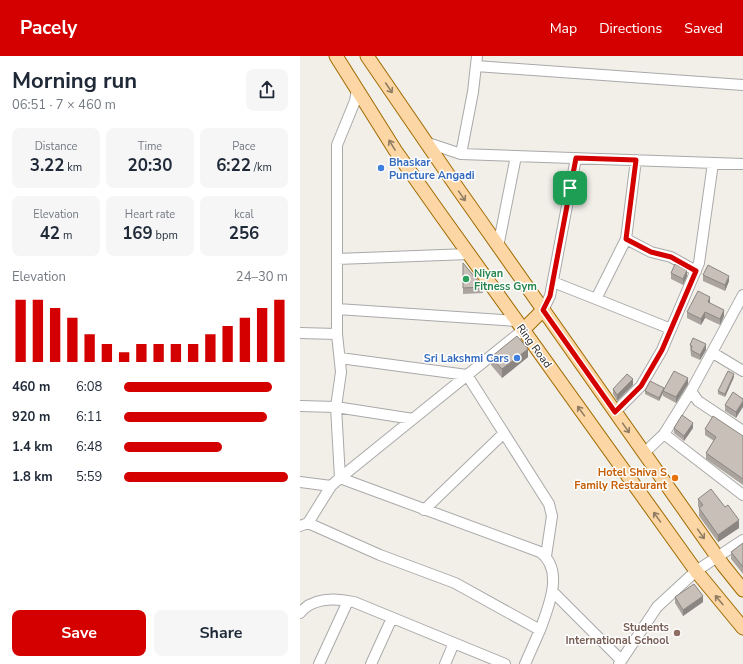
<!DOCTYPE html>
<html lang="en">
<head>
<meta charset="utf-8">
<style>
  :root { --surface:#fff; --page:#f6f6f7; --text:#1f2937; --muted:#747a83; --accent:#d40000 }
  body { margin:0; font-family:"Nunito Sans",sans-serif; background:var(--page); color:var(--text); height:100vh; display:flex; flex-direction:column; font-size:15px; white-space:nowrap }
  * { box-sizing:border-box; margin:0 }
  p { font-size:13px; color:var(--muted) }
  .icon { flex:none; width:22px; height:22px; fill:none; stroke:currentColor; stroke-width:2; stroke-linecap:round; stroke-linejoin:round }
  .map { position:relative; flex:1; overflow:hidden }
  .drawer { display:flex; flex-direction:column; background:var(--surface); width:300px }
  .drawer>* { flex:none }
  .pin { position:absolute; display:grid; place-items:center; width:34px; height:34px; color:#fff; margin:-17px; border-radius:8px; box-shadow:0 2px 6px #0006 }
  .round { display:grid; place-items:center; flex:none; width:42px; height:42px; border-radius:8px; background:var(--page) }
  .head { display:flex; align-items:center; justify-content:space-between; height:68px; padding:0 12px }
  h1 { font-size:22px; font-weight:700; line-height:30px }
  .metrics { display:grid; grid-template-columns:repeat(3,1fr); gap:6px; height:68px; padding:4px 12px }
  .metrics div { display:grid; align-content:center; border-radius:8px; background:var(--page); text-align:center }
  .metrics b { font-size:17px; font-weight:700 }
  .metrics small { font-size:11px; font-weight:400 }
  .metrics p { font-size:11px }
  .chart { height:112px; padding:8px 12px }
  .chart p { display:flex; justify-content:space-between }
  .chart svg { width:100%; height:72px; margin-top:4px; stroke:var(--accent); stroke-width:6 }
  .button { display:flex; gap:8px; margin-top:auto; padding:8px 12px }
  .button a { flex:1; height:46px; border-radius:8px; background:var(--accent); color:#fff; font-size:16px; font-weight:700; line-height:46px; text-align:center }
  .button a+a { background:var(--page); color:var(--text) }
  ul { padding:0 12px; list-style:none; font-size:13px }
  li { display:grid; grid-template-columns:64px 48px 1fr; align-items:center; height:30px }
  li i { height:10px; border-radius:5px; background:var(--accent) }
  header { display:flex; align-items:center; gap:24px; box-sizing:border-box; height:56px; padding:0 20px; background:var(--accent); color:#fff }
  header strong { font-size:19px }
  nav { display:flex; gap:22px; margin-inline-start:auto; font-size:14px }
  main { display:flex; flex:1; min-height:0 }
  .map>svg:first-child { display:block }
  .lines { fill:none; stroke-linecap:round; stroke-linejoin:round }
  .minor-casing { stroke:#a9a9a9; stroke-width:12 }
  .major-casing { stroke:#a06b00; stroke-width:15 }
  .minor { stroke:#fff; stroke-width:10 }
  .major { stroke:#fcd6a4; stroke-width:13 }
  .wall { fill:#aba49e }
  .shaded-wall { fill:#8b8681 }
  .building { fill:#c7bfb8; stroke:#8b8681 }
  .oneway { stroke:#8f7c63 }
  .route-casing { stroke:#fff; stroke-width:8 }
  .route { stroke:#d40000; stroke-width:5 }
  .shop-dot { fill:#3f7fe0; stroke:#fff; stroke-width:1.5 }
  .leisure-dot { fill:#2e9e5b; stroke:#fff; stroke-width:1.5 }
  .food-dot { fill:#e8710a; stroke:#fff; stroke-width:1.5 }
  .education-dot { fill:#8d6e63; stroke:#fff; stroke-width:1.5 }
  .labels { text-anchor:middle; dominant-baseline:central; stroke-width:3; stroke-linejoin:round; paint-order:stroke }
  .shop-label { font-size:11px; font-weight:bold; fill:#366cbe; stroke:#fff; text-anchor:start }
  .leisure-label { font-size:11px; font-weight:bold; fill:#27864d; stroke:#fff; text-anchor:start }
  .street-label { font-size:11px; fill:#222; stroke:#fff }
  .food-label { font-size:11px; font-weight:bold; fill:#c56008; stroke:#fff; text-anchor:end }
  .education-label { font-size:11px; font-weight:bold; fill:#785e54; stroke:#fff; text-anchor:end }
</style>
</head>
<body>
<header>
<strong>Pacely</strong>
<nav><a>Map</a><a>Directions</a><a>Saved</a></nav>
</header>
<main>
<section class="drawer">
<div class="head"><div><h1>Morning run</h1><p>06:51 · 7 × 460 m</p></div><a class="round"><svg class="icon" aria-label="share" viewBox="0 0 24 24"><path d="M12 15V3M7 8l5-5 5 5M5 13v7h14v-7"/></svg></a></div>
<div class="metrics">
<div><p>Distance</p><b>3.22<small> km</small></b></div>
<div><p>Time</p><b>20:30</b></div>
<div><p>Pace</p><b>6:22<small> /km</small></b></div>
</div>
<div class="metrics">
<div><p>Elevation</p><b>42<small> m</small></b></div>
<div><p>Heart rate</p><b>169<small> bpm</small></b></div>
<div><p>kcal</p><b>256</b></div>
</div>
<div class="chart"><p><span>Elevation</span>24–30 m</p>
<svg viewBox="0 0 160 44" preserveAspectRatio="none"><path d="M5 44V6M15 44V6M25 44V11M35 44V17M45 44V27M55 44V33M65 44V38M75 44V33M85 44V33M95 44V33M105 44V33M115 44V27M125 44V22M135 44V17M145 44V11M155 44V6"/></svg>
</div>
<ul>
<li><b>460 m</b>6:08<i style="width:90%"></i></li>
<li><b>920 m</b>6:11<i style="width:87%"></i></li>
<li><b>1.4 km</b>6:48<i style="width:60%"></i></li>
<li><b>1.8 km</b>5:59<i style="width:100%"></i></li>
</ul>
<div class="button"><a>Save</a><a>Share</a></div>
</section>
<div class="map">
<svg width="443" height="608" viewBox="0 0 443 608">
  <rect width="100%" height="100%" fill="#f2efe9"/>
  <g class="lines">
    <g class="minor-casing">
      <path id="minor" d="M 176,10 L 443,29
        M 125,86 L 161,98 L 443,108
        M 161,98 L 173,36 L 177,0
        M 326,183 L 351,196 L 371,201 L 396,215
        M 198,191 L 216,100
        M 37,203 L 169,198
        M 253,226 L 296,243 L 326,183 L 336,104
        M 443,239 L 391,335 L 398,345 L 443,375
        M 296,243 L 371,273
        M 37,253 L 216,265
        M 243,254 L 250,240 L 276,102
        M 0,277 L 37,278 L 37,89 L 55,45 L 57,33
        M 413,297 L 443,315
        M 40,302 L 167,319 L 249,448 L 252,460 L 246,500
        M 0,350 L 36,351 L 113,363
        M 315,356 L 341,330 L 362,294 L 399,207 L 413,107
        M 364,378 L 443,439
        M 344,397 L 364,378 L 391,335
        M 40,422 L 240,496 C 265,514 248,552 240,574
        M 40,422 L 223,274
        M 0,426 L 31,430 L 8,467 L 0,470
        M 31,430 L 40,422 L 36,351 L 41,316 L 37,278
        M 124,454 L 204,377
        M 8,467 L 80,499 L 155,527 L 240,574 L 225,608
        M 252,535 L 321,604
        M 0,557 C 13,541 35,542 54,546 L 205,608
        M 19,608 L 48,545
        M 71,608 L 92,562
        M 145,608 L 154,587
        M 319,608 L 357,551 L 396,515 L 443,484"/>
    </g>
    <g class="major-casing">
      <path id="major" d="M 36,0 L 95,94 L 138,155 L 396,515 L 443,572
        M 67,0 L 156,130 L 423,509 L 443,534
        M 223,274 L 243,254"/>
    </g>
    <use href="#minor" class="minor"/>
    <use href="#major" class="major"/>
  </g>
  <path class="wall" d="M 163,207 L 183,231 L 183,237 L 163,238 Z
    M 371,217 L 387,220 L 383,229 L 371,223 Z
    M 403,219 L 429,225 L 425,235 L 403,225 Z
    M 410,247 L 424,260 L 420,269 L 405,262 L 401,269 L 387,262 L 387,256 Z
    M 390,289 L 406,294 L 400,304 L 391,300 Z
    M 191,301 L 228,301 L 202,322 L 191,309 Z
    M 434,321 L 425,341 L 418,338 L 418,335 Z
    M 388,328 L 376,347 L 363,340 L 363,337 L 359,345 L 345,338 L 345,335 L 364,333 Z
    M 333,329 L 317,345 L 313,338 L 313,333 Z
    M 443,343 L 436,362 L 425,355 L 425,349 Z
    M 374,372 L 393,372 L 384,385 L 374,377 Z
    M 405,373 L 443,380 L 443,429 L 406,403 L 406,397 L 414,385 L 405,379 Z
    M 398,443 L 425,451 L 439,472 L 418,486 L 399,460 L 399,452 L 398,450 Z
    M 443,487 L 443,518 L 431,503 L 431,496 Z
    M 375,541 L 403,546 L 383,560 L 375,547 Z"/>
  <path class="shaded-wall" d="M 387,214 L 387,220 L 383,229 L 383,223 Z
    M 429,220 L 429,225 L 425,235 L 425,229 Z
    M 410,241 L 410,247 L 408,252 L 408,246 Z
    M 424,254 L 424,260 L 420,269 L 420,263 Z
    M 405,256 L 405,262 L 401,269 L 401,263 Z
    M 406,288 L 406,294 L 400,304 L 400,299 Z
    M 228,293 L 228,301 L 202,322 L 202,313 Z
    M 434,318 L 434,321 L 425,341 L 425,338 Z
    M 388,322 L 388,328 L 376,347 L 376,341 Z
    M 333,323 L 333,329 L 317,345 L 317,339 Z
    M 364,332 L 363,337 L 359,345 L 359,342 Z
    M 443,345 L 443,351 L 436,362 L 436,356 Z
    M 393,367 L 393,372 L 384,385 L 384,380 Z
    M 439,464 L 439,472 L 418,486 L 418,479 Z
    M 403,540 L 403,546 L 383,560 L 383,554 Z"/>
  <path class="building" d="M 163,207 L 183,231 L 163,232 Z
    M 375,208 L 387,214 L 383,223 L 371,217 Z
    M 408,209 L 429,220 L 425,229 L 403,219 Z
    M 398,235 L 410,241 L 408,246 L 424,254 L 420,263 L 405,256 L 401,263 L 387,256 Z
    M 217,280 L 228,293 L 202,313 L 191,301 Z
    M 393,282 L 406,288 L 400,299 L 391,294 L 392,290 L 390,289 Z
    M 374,315 L 388,322 L 376,341 L 363,335 Z
    M 428,315 L 434,318 L 425,338 L 418,335 Z
    M 327,318 L 333,323 L 317,339 L 313,333 Z
    M 350,325 L 364,332 L 359,342 L 345,335 Z
    M 433,336 L 443,343 L 443,345 L 436,356 L 425,349 Z
    M 382,359 L 393,367 L 384,380 L 374,372 Z
    M 413,360 L 443,380 L 443,423 L 406,397 L 416,381 L 405,373 Z
    M 411,433 L 425,451 L 428,449 L 439,464 L 418,479 L 399,452 L 403,449 L 398,443 Z
    M 443,487 L 443,511 L 431,496 Z
    M 394,528 L 403,540 L 383,554 L 375,541 Z"/>
  <defs><path id="oneway-shaft" d="M-6 0H5M1.5-3L5.5 0L1.5 3" fill="none" stroke-width="1.6" stroke-linecap="round" stroke-linejoin="round"/></defs>
  <g class="oneway">
    <use href="#oneway-shaft" transform="translate(89 32) rotate(56)"/>
    <use href="#oneway-shaft" transform="translate(92 89) rotate(-122)"/>
    <use href="#oneway-shaft" transform="translate(162 140) rotate(55)"/>
    <use href="#oneway-shaft" transform="translate(281 355) rotate(-126)"/>
    <use href="#oneway-shaft" transform="translate(326 372) rotate(55)"/>
    <use href="#oneway-shaft" transform="translate(357 461) rotate(-126)"/>
    <use href="#oneway-shaft" transform="translate(401 478) rotate(55)"/>
    <use href="#oneway-shaft" transform="translate(419 544) rotate(-130)"/>
  </g>
  <g class="lines">
    <g class="route-casing">
      <path id="route" d="M 276,102 L 336,104 L 326,183 L 351,196 L 371,201 L 396,215 L 362,294 L 341,330 L 315,356 L 243,254 L 250,240 Z"/>
    </g>
    <use href="#route" class="route"/>
  </g>
  <g class="shop-dot">
    <circle cx="81" cy="112" r="4"/>
    <circle cx="217" cy="302" r="4"/>
  </g>
  <circle class="leisure-dot" cx="166" cy="223" r="4"/>
  <circle class="food-dot" cx="375" cy="422" r="4"/>
  <circle class="education-dot" cx="377" cy="577" r="4"/>
  <g class="labels">
    <g class="shop-label">
      <text x="89" y="106">Bhaskar<tspan x="89" dy="13">Puncture Angadi</tspan></text>
      <text x="209" y="302" text-anchor="end">Sri Lakshmi Cars</text>
    </g>
    <g class="leisure-label">
      <text x="174" y="217">Niyan<tspan x="174" dy="13">Fitness Gym</tspan></text>
    </g>
    <g class="street-label">
      <text transform="translate(234 290) rotate(54)">Ring Road</text>
    </g>
    <g class="food-label">
      <text x="367" y="416">Hotel Shiva S<tspan x="367" dy="13">Family Restaurant</tspan></text>
    </g>
    <g class="education-label">
      <text x="369" y="571">Students<tspan x="369" dy="13">International School</tspan></text>
    </g>
  </g>
</svg>
<div class="pin" style="left:270px;top:132px;background:#1e9e55"><svg class="icon" aria-label="arrive" viewBox="0 0 24 24"><path d="M6 21V4h12l-3 4 3 4H6"/></svg></div>
</div>
</main>
</body>
</html>
